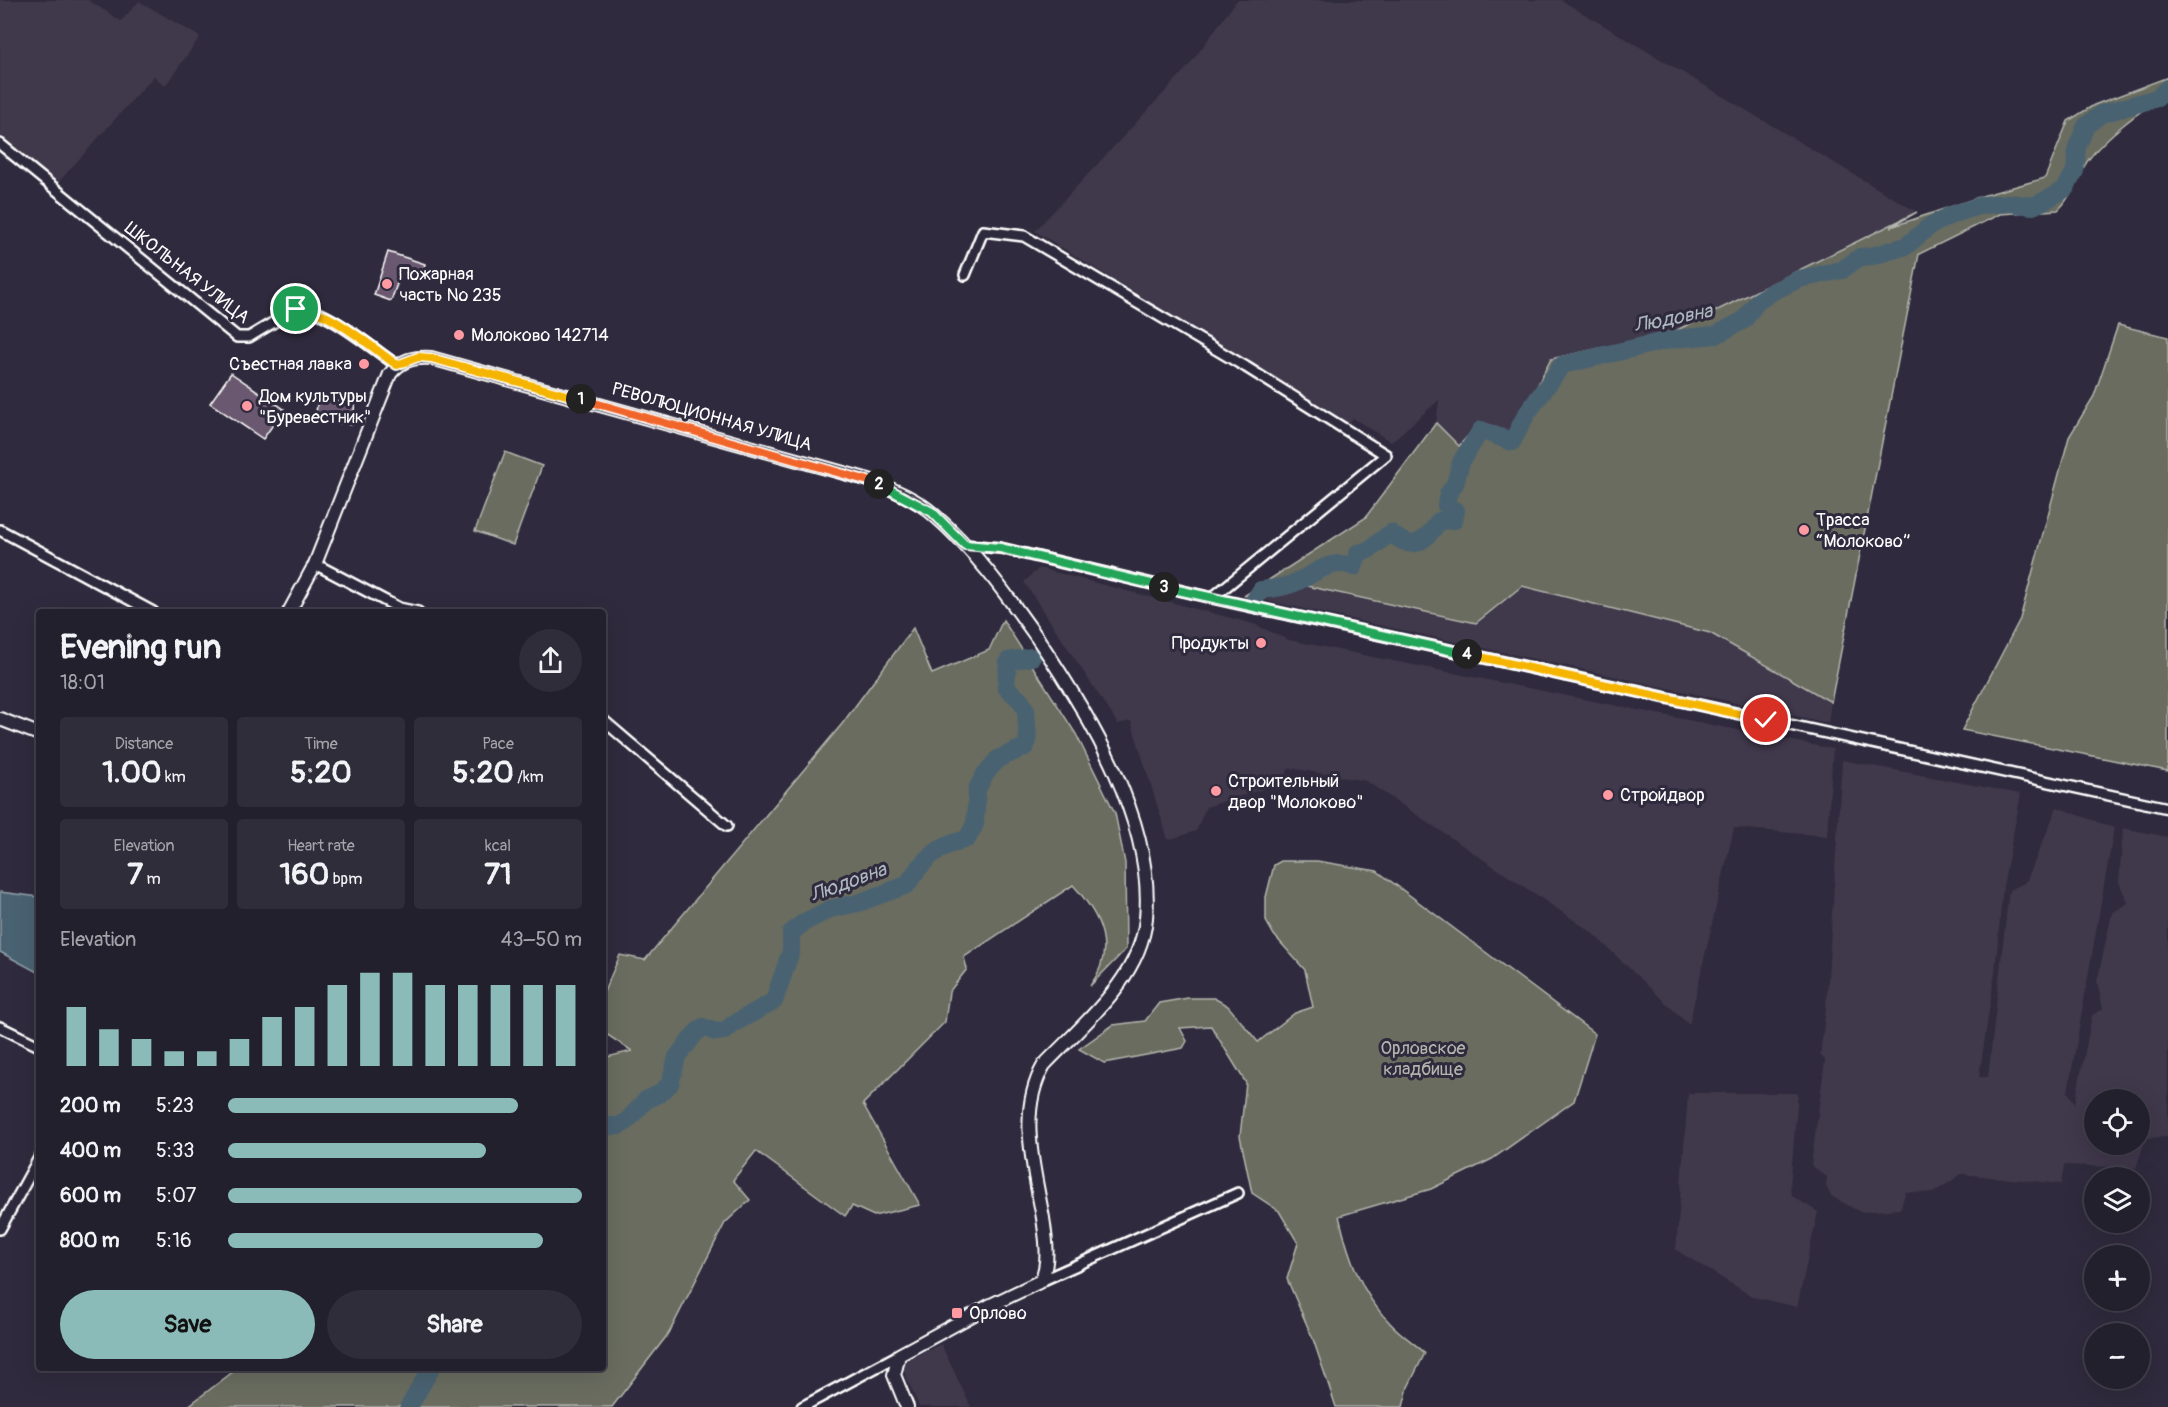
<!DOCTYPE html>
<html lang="en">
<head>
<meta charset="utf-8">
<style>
  :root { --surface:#23202e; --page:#2f2d3a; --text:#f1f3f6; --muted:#a3a3aa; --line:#403e4a; --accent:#8bbbb9 }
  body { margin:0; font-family:Pangolin,sans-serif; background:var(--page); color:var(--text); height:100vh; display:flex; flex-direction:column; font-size:22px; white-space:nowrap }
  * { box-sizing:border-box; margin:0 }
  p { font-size:20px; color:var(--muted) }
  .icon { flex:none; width:33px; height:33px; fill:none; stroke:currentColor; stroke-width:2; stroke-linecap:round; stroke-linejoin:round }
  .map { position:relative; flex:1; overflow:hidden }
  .drawer { position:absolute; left:36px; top:609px; width:570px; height:762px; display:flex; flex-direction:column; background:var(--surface); border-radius:6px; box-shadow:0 6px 24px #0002,0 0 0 2px var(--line) }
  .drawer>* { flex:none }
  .fabs { position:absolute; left:2084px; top:1089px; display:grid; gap:12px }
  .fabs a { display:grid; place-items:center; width:66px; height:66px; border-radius:50%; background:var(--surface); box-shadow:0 6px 24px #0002,0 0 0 2px var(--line); font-size:30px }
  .pin { position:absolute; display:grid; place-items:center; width:51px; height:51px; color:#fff; margin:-26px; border:3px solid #fff; border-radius:50%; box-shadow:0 2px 6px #0007 }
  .km { position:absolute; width:30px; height:30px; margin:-15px; border-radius:50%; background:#222; color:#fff; font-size:16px; line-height:30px; text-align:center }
  .round { display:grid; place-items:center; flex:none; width:63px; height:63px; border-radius:32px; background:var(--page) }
  .overview { display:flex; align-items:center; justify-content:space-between; height:102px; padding:0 24px }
  h1 { font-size:33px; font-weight:700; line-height:45px }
  .metrics { display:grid; grid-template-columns:repeat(3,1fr); gap:9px; height:102px; padding:6px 24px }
  .metrics div { display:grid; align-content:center; border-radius:6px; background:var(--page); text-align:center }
  .metrics b { font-size:30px; font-weight:700 }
  .metrics small { font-size:16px; font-weight:400 }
  .metrics p { font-size:16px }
  .chart { height:168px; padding:12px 24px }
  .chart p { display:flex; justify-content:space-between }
  .chart svg { width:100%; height:108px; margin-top:6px; stroke:var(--accent); stroke-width:6 }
  .button { display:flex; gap:12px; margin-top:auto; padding:12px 24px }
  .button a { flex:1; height:69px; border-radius:36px; background:var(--accent); color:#111; font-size:24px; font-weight:700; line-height:69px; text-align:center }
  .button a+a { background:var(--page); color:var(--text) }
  ul { padding:0 24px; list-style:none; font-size:20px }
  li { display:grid; grid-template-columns:96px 72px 1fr; align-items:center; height:45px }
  li i { height:15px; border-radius:8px; background:var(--accent) }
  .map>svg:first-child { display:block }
  .built { fill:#41384c; fill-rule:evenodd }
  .green { fill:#696c5e; stroke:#b4b6ae; stroke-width:1.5 }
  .water { fill:#496272; stroke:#92a1aa; stroke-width:1.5 }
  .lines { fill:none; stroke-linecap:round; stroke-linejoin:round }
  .river { stroke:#496272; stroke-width:18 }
  .building { fill:#6b586f; stroke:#fff; stroke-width:1.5 }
  .minor-casing { stroke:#fff; stroke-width:14 }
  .secondary-casing { stroke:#fff; stroke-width:16 }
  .minor { stroke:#2f2a3d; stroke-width:9 }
  .secondary { stroke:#2f2a3d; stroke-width:12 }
  .split-1-casing { stroke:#fff; stroke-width:12 }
  .split-2-casing { stroke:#fff; stroke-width:12 }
  .split-3-casing { stroke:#fff; stroke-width:12 }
  .split-4-casing { stroke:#fff; stroke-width:12 }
  .split-5-casing { stroke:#fff; stroke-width:12 }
  .split-1 { stroke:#f5b400; stroke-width:8 }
  .split-2 { stroke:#f0652b; stroke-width:8 }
  .split-3 { stroke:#22a559; stroke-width:8 }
  .split-4 { stroke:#22a559; stroke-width:8 }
  .split-5 { stroke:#f5b400; stroke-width:8 }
  .poi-dot { fill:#ff9aa2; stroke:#2f2a3d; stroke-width:2 }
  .labels { text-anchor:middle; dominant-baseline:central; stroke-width:6; stroke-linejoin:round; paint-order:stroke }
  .street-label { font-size:18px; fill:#fff; stroke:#2f2a3d }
  .poi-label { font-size:18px; fill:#fff; stroke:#2f2a3d; text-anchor:start }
  .park-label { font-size:18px; fill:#b4b6ae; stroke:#2f2a3d }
  .water-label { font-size:20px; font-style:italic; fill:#adb8c0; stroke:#2f2a3d }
</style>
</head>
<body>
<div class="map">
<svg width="2168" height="1407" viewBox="0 0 2168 1407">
  <rect width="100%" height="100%" fill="#2f2a3d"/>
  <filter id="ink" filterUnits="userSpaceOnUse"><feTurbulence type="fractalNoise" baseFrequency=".0167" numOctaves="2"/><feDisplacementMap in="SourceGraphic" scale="12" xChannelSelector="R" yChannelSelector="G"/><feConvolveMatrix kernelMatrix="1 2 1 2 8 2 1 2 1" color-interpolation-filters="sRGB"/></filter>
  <g filter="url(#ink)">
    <path class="built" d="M 0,0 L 88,0 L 121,21 L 139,1 L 200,37 L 165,86 L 154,76 L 55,186 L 0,139 Z
      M 1237,0 L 1561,0 L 1917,212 L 1673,332 L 1552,359 L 1510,438 L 1459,446 L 1436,423 L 1439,400 L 1391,442 L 1353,418 L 1348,425 L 1035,231 L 1187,68 Z
      M 1039,568 L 1254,624 L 1289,640 L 1833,749 L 1827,836 L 1734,828 L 1689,1025 L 1590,931 L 1366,781 L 1289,768 L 1282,783 L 1206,807 L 1196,831 L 1168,840 L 1131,721 L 1118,724 L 1024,582 Z
      M 1302,585 L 1476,623 L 1522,586 L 1710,633 L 1831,702 L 1828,723 L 1263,600 L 1265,592 Z
      M 1842,760 L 2021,794 L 2003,886 L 1995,972 L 1979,1077 L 1988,1077 L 2009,890 L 2026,882 L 2057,807 L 2114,828 L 2068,1092 L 2075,1104 L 2092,1015 L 2103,1009 L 2097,982 L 2112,913 L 2128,903 L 2119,882 L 2123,828 L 2168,837 L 2168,1137 L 2146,1138 L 2136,1168 L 2064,1165 L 2061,1184 L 1962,1174 L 1933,1193 L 1906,1192 L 1900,1209 L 1860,1212 L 1831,1196 L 1826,1186 L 1827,1177 L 1811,1165 L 1825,1060 L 1820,1055 L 1826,1008 ZM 2094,1100 L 2139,1100 L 2139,1144 L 2094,1144 Z
      M 1688,1093 L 1798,1093 L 1790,1188 L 1792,1196 L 1818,1212 L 1797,1307 L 1753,1297 L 1676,1250 Z
      M 941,1344 L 971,1407 L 919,1407 L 901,1364 Z"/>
    <path class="green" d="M 2168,77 L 2168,98 C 2145,103 2095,146 2084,167 C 2075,182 2071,198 2058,210 L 2000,214 L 1919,254 L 1831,702 L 1710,633 L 1522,586 L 1476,623 L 1302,585 L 1244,596 L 1365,518 L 1436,423 L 1459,446 L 1479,423 L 1510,438 L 1551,359 L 1673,332 L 1917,212 L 1891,227 L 1985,195 L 2045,178 L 2068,121 L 2094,105 Z
      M 2118,325 L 2168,337 L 2168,771 L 1962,730 L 2020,619 L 2069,437 L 2094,396 Z
      M 505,452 L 542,466 L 513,545 L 475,531 Z
      M 1003,620 L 1076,734 L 1115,813 L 1125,863 L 1126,949 L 1090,986 C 1117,949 1101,916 1073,885 L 964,957 L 967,969 L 949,992 L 945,1022 L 863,1104 L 920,1205 L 874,1216 L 852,1206 L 845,1216 L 756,1151 L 733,1180 L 750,1200 L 725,1223 L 669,1333 L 612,1407 L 187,1407 L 238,1368 L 603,1368 L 603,1058 L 632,1051 L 603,1032 L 603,994 L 620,955 L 645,960 L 842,724 L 913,628 L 932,674 L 989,650 Z
      M 1281,861 L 1317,861 L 1377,871 L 1595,1034 L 1574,1101 L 1492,1159 L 1431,1189 L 1339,1216 C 1348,1255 1361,1294 1390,1323 C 1400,1334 1414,1343 1425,1353 L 1408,1387 L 1403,1407 L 1336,1407 L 1313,1339 L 1287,1279 L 1298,1243 L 1279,1211 L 1252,1193 L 1240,1136 L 1246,1083 L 1211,1026 L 1180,1028 L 1187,1041 L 1183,1048 L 1104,1063 L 1079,1049 L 1113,1025 L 1145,1021 L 1159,1003 L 1188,998 L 1214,998 L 1228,1006 L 1258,1042 L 1295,1013 L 1313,1007 L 1305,970 L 1274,935 L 1266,921 L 1266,897 L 1274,865 Z"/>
    <path class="water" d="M 0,892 L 39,897 L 39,973 L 0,952 Z"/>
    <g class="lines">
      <path class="river" d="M 1254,601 L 1261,590 C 1270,589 1280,588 1289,585 C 1312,578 1328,556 1354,567 L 1358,553 C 1373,551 1379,540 1391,533 C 1413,553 1425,542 1439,521 L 1454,520 L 1456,511 L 1446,505 L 1448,494 L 1455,484 L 1461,462 L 1481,430 L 1512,442 L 1526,415 L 1562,365 L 1673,339 L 1716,335 L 1744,320 L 1757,302 L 1772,292 L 1799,279 L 1842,270 L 1860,257 L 1872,256 L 1906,246 L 1930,226 L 1951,215 L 1982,205 L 2010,203 L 2033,206 L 2044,201 L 2065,189 L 2075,171 L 2077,147 L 2086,126 L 2101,114 L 2157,98 L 2168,88
        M 603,1126 L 619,1126 L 626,1122 L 646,1100 L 659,1094 L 670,1084 L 677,1057 L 695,1034 L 703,1027 L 715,1032 L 725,1031 L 733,1024 L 774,1001 L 791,951 L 791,933 L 803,923 L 830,909 L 858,903 L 907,885 C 923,859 937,846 967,839 L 975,824 L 977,789 L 985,774 L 998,759 L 1025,747 L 1028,741 L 1026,710 L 1021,701 L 1006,687 L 1008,661 L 1032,657
        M 409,1407 L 431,1368"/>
    </g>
    <path class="building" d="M 388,252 L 425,264 L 422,274 L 403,267 L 391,301 L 374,295 Z
      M 231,373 L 284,409 L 263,439 L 210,403 Z
      M 318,398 L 355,403 L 352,425 L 315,420 Z"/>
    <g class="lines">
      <g class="minor-casing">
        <path id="minor" d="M 0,144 L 237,337 L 249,337 L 296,309 C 320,303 375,351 397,365
          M 965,275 L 983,231 L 1024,236 L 1246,367 L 1386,455 L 1212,598
          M 0,530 L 153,612
          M 965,545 L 1000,548 L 1212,598 L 2168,808
          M 315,564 L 399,608 L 418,612
          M 603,720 L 727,826
          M 0,1027 L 39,1046
          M 0,1229 L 39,1158
          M 1041,1281 L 1238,1193
          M 802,1407 L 899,1355"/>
      </g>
      <g class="secondary-casing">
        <path id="secondary" d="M 289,612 L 315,564 L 390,374 C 401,360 413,357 431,358 L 869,480 C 891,489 915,498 933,514 C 975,550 1006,594 1038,639 C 1089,715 1155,822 1146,918 C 1141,978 1083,1024 1044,1065 C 1017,1112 1034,1167 1043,1218 C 1046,1239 1050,1261 1041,1281 L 989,1306 L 899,1355 L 894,1375 L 907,1407
          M 0,719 L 39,734"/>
      </g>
      <use href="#minor" class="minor"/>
      <use href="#secondary" class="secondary"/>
    </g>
  </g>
  <g class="lines" filter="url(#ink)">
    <g class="split-1-casing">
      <path id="split-1" d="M 296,309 C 321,303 375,350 397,365 L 418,357 L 431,358 L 581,399"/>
    </g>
    <g class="split-2-casing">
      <path id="split-2" d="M 581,399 L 879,484"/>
    </g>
    <g class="split-3-casing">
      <path id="split-3" d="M 879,484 L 932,512 L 965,545 L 1000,548 L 1164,587"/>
    </g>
    <g class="split-4-casing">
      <path id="split-4" d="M 1164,587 L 1467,654"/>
    </g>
    <g class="split-5-casing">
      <path id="split-5" d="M 1467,654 L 1766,720"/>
    </g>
    <use href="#split-1" class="split-1"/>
    <use href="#split-2" class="split-2"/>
    <use href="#split-3" class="split-3"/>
    <use href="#split-4" class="split-4"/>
    <use href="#split-5" class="split-5"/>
  </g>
  <g class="poi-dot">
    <circle cx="387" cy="284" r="6"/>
    <circle cx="459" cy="335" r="6"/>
    <circle cx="364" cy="364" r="6"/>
    <circle cx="247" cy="406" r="6"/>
    <circle cx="1804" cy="530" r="6"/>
    <circle cx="1261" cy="643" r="6"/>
    <circle cx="1216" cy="791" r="6"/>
    <circle cx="1608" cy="795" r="6"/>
    <rect x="951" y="1307" width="12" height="12" rx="3"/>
  </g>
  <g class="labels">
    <g class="street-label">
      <text transform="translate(187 273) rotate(38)">ШКОЛЬНАЯ УЛИЦА</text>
      <text transform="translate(712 417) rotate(16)">РЕВОЛЮЦИОННАЯ УЛИЦА</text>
    </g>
    <g class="poi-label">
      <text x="399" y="274">Пожарная<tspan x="399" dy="21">часть № 235</tspan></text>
      <text x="471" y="335">Молоково 142714</text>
      <text x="352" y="364" text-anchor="end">Съестная лавка</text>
      <text x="259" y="396">Дом культуры<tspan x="259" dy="21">"Буревестник"</tspan></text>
      <text x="1816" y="520">Трасса<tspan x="1816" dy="21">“Молоково”</tspan></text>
      <text x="1249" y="643" text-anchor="end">Продукты</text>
      <text x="1228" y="781">Строительный<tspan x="1228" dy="21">двор "Молоково"</tspan></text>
      <text x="1620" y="795">Стройдвор</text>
      <text x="969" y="1313">Орлово</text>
    </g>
    <g class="park-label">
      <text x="1423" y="1048">Орловское<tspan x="1423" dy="21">кладбище</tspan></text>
    </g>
    <g class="water-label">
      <text transform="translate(1673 318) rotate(-11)">Людовна</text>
      <text transform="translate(848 882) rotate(-20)">Людовна</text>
    </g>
  </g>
</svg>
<div class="fabs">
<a><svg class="icon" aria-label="locate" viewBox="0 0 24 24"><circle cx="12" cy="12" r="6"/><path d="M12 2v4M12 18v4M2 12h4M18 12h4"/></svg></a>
<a><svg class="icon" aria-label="layers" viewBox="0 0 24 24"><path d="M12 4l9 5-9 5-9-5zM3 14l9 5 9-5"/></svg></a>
<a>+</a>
<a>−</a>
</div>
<div class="pin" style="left:296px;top:309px;background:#1e9e55"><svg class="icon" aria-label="arrive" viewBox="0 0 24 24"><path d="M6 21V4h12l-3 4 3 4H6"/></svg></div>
<div class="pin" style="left:1766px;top:720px;background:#d93025"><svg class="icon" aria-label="check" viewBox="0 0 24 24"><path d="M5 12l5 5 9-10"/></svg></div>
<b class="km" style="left:581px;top:399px">1</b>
<b class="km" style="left:879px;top:484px">2</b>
<b class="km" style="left:1164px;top:587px">3</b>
<b class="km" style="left:1467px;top:654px">4</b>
<section class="drawer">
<div class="overview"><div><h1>Evening run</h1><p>18:01</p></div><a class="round"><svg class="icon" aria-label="share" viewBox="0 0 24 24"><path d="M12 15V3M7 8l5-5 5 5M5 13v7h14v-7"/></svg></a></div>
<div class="metrics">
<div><p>Distance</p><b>1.00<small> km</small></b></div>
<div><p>Time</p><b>5:20</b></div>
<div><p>Pace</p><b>5:20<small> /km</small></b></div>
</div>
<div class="metrics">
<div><p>Elevation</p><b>7<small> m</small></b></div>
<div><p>Heart rate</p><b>160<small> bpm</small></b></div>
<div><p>kcal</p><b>71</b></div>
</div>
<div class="chart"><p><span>Elevation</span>43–50 m</p>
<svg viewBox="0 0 160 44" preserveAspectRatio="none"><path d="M5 44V20M15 44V29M25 44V33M35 44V38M45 44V38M55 44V33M65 44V24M75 44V20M85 44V11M95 44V6M105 44V6M115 44V11M125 44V11M135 44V11M145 44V11M155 44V11"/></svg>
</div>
<ul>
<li><b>200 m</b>5:23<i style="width:82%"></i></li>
<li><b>400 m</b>5:33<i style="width:73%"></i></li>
<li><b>600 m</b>5:07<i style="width:100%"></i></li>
<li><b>800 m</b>5:16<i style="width:89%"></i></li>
</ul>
<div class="button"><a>Save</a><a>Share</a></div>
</section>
</div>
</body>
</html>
